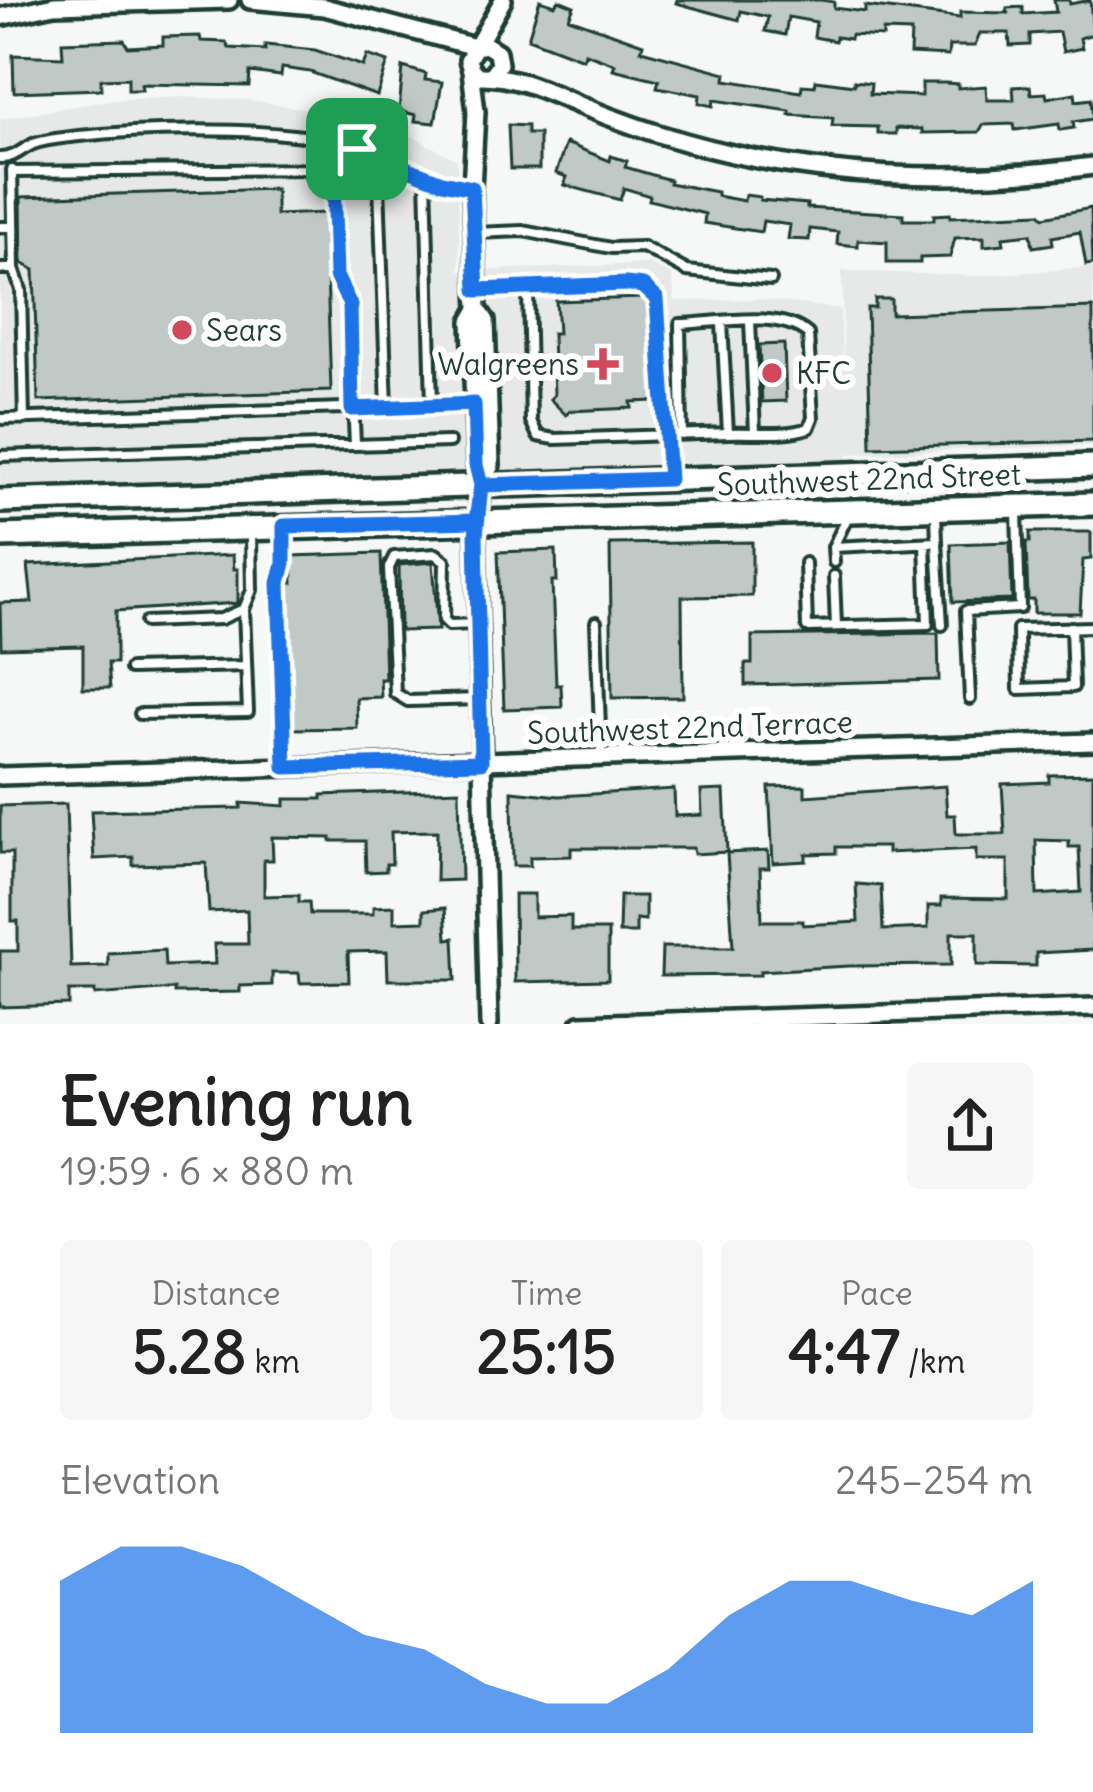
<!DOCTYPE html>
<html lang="en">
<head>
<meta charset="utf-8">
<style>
  :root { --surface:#fff; --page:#f6f6f6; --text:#222; --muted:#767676; --accent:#1a73e8 }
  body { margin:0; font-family:Delius,sans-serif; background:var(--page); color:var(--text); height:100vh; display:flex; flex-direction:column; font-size:45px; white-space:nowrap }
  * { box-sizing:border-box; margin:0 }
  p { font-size:39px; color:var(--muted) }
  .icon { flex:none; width:66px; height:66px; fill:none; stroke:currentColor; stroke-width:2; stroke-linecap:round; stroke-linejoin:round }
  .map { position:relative; height:1024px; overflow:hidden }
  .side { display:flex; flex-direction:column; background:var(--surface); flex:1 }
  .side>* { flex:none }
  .pin { position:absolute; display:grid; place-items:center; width:102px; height:102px; color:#fff; margin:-51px; border-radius:24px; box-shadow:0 6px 18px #0006 }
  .round { display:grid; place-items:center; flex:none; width:126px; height:126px; border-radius:12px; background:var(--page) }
  .summary { display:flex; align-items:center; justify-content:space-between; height:204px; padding:0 60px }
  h1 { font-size:66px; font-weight:700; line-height:90px }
  .stats { display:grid; grid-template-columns:repeat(3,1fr); gap:18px; height:204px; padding:12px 60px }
  .stats div { display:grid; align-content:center; border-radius:12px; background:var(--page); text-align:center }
  .stats b { font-size:60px; font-weight:700 }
  .stats small { font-size:33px; font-weight:400 }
  .stats p { font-size:33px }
  .chart { height:336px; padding:24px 60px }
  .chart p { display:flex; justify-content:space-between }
  .chart svg { width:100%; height:216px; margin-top:12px; fill:var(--accent); opacity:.7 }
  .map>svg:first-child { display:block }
  .built { fill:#e6e9e8 }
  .building { fill:#c0c9c6; stroke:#1f3d34; stroke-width:3; fill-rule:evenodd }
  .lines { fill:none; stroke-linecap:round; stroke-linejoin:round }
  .lane-casing { stroke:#1f3d34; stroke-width:16 }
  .street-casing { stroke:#1f3d34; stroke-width:24 }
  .secondary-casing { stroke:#1f3d34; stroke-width:30 }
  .lane { stroke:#fff; stroke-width:8 }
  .street { stroke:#fff; stroke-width:15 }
  .secondary { stroke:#fff; stroke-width:21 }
  .route-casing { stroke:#fff; stroke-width:24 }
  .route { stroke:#1a73e8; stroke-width:15 }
  .poi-dot { fill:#d1495b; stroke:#fff; stroke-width:4.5 }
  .labels { text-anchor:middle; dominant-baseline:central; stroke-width:12; stroke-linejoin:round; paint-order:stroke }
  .poi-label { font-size:30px; fill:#1f3d34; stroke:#fff; text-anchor:start }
  .street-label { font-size:30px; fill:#1f3d34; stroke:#fff }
</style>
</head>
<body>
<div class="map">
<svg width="1093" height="1024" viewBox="0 0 1093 1024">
  <rect width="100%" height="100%" fill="#f6f7f7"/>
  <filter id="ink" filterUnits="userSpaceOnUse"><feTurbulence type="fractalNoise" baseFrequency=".00833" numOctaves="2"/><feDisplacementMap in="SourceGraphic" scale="24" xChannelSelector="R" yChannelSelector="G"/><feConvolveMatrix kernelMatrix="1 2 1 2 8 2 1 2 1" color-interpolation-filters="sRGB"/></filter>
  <g filter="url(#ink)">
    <path class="built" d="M 184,97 L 248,100 L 333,113 L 408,134 L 457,160 L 460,271 L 648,264 L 672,275 L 675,301 L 758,299 L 840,309 L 844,383 L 842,271 L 976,276 L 1093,267 L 1093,445 L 848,454 L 847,461 L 0,487 L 0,119 L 111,100 Z"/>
    <path class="building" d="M 540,0 L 555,5 L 559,0 L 574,6 L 569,18 L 643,44 L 641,50 L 726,73 L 725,80 L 801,92 L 802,85 L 815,86 L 816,80 L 854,85 L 854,81 L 871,83 L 870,94 L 922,96 L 922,83 L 945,83 L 958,84 L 958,88 L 986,86 L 987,100 L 1014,100 L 1013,87 L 1030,86 L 1031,94 L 1046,93 L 1047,98 L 1075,93 L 1076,101 L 1091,99 L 1093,119 L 1073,122 L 1074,128 L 1060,130 L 1059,124 L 1015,130 L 1014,124 L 983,125 L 979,132 L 922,133 L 922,129 L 896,128 L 896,134 L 878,134 L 878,127 L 832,126 L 833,118 L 790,115 L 790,111 L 714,100 L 713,106 L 699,103 L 700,95 L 657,87 L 659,80 L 613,69 L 615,64 L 585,53 L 583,59 L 528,38 Z
      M 677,0 L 821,0 L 834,2 L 834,8 L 865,12 L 865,6 L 960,18 L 960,12 L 1008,13 L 1007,8 L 1023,7 L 1023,14 L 1056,12 L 1054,0 L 1069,0 L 1070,4 L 1090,0 L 1093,34 L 1080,38 L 1082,48 L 1063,52 L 1059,32 L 1030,34 L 1030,45 L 1010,46 L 1009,33 L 980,33 L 975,46 L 949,46 L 948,56 L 910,54 L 911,32 L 883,31 L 883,37 L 851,35 L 850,39 L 836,37 L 835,41 L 814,37 L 816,22 L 788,17 L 785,35 L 765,31 L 768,17 L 741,11 L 739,20 L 676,3 Z
      M 200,36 L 201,41 L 226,42 L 229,48 L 265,50 L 265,45 L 315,50 L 363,66 L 367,55 L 388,62 L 377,96 L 310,72 L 282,68 L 281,76 L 250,72 L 249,86 L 141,84 L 142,90 L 128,90 L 128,78 L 101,79 L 101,89 L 14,92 L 13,55 L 63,57 L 62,42 L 124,40 L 128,47 L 163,45 L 163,37 Z
      M 403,67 L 426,74 L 425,80 L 442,82 L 435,123 L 415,121 L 416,115 L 399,111 Z
      M 508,125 L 527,126 L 527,134 L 539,134 L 539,169 L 510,169 Z
      M 566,143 L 610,161 L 611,156 L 627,161 L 625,167 L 670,180 L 669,183 L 717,192 L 717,196 L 744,201 L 745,195 L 760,197 L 760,200 L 807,204 L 807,208 L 903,214 L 903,220 L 934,220 L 934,215 L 950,214 L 950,217 L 1040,213 L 1044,217 L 1091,208 L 1093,264 L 1086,265 L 1080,232 L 1052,237 L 1053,244 L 1033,247 L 1031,234 L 1003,237 L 1004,244 L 984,246 L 984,237 L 955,238 L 950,257 L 920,258 L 920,263 L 887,263 L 887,242 L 858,240 L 858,246 L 837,244 L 838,232 L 810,229 L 809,240 L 788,239 L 790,225 L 763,221 L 761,232 L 704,223 L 705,214 L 649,200 L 650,196 L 624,188 L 620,200 L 564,185 L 567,177 L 556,173 Z
      M 276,189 L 276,215 L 325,213 L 331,391 L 38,401 L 34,270 L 22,263 L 21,197 Z
      M 642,298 L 649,305 L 655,401 L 631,402 L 632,408 L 570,411 L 566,415 L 550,399 L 554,395 L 552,333 L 558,333 L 556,301 Z
      M 875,299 L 891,299 L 891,314 L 1093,308 L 1093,441 L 871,447 L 867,308 L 875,308 Z
      M 784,344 L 786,401 L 762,402 L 759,345 Z
      M 1030,532 L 1091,532 L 1091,559 L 1083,560 L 1080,613 L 1034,613 L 1034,600 L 1028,600 L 1026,542 L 1030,542 Z
      M 752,542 L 752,596 L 682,597 L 683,697 L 612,698 L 610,544 Z
      M 1010,542 L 1012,600 L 953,602 L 951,544 Z
      M 556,550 L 557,581 L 552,581 L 556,685 L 561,685 L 562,707 L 504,709 L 498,552 Z
      M 381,553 L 385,679 L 380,679 L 381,697 L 356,698 L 357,728 L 292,729 L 287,584 L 293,583 L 292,556 Z
      M 233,555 L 234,569 L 238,569 L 238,603 L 116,611 L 116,663 L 108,663 L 110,688 L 83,688 L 83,646 L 1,648 L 0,603 L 32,602 L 28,565 Z
      M 433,562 L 438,630 L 400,631 L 399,565 Z
      M 938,633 L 939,680 L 745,685 L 745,664 L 752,664 L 752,636 Z
      M 1093,774 L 1093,950 L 1036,953 L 1036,966 L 977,965 L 977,933 L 951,933 L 951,965 L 849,966 L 760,971 L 760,975 L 661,976 L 662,947 L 733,947 L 727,853 L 768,851 L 769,868 L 760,868 L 762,921 L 803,921 L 803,925 L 858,922 L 856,884 L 881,886 L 883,930 L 928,928 L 928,906 L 941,906 L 941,898 L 1008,899 L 1008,860 L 976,860 L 976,849 L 887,853 L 887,847 L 836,847 L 836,853 L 806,854 L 806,861 L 773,863 L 769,787 L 805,786 L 805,796 L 945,786 L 947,815 L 955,815 L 956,834 L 1005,834 L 1002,784 L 1049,782 L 1049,775 ZM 1036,840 L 1069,841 L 1069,847 L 1079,847 L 1081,892 L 1037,895 Z
      M 674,789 L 675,816 L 702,815 L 701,791 L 724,790 L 727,852 L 694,854 L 693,848 L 571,848 L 571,856 L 530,857 L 530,866 L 513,866 L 512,791 L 559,796 Z
      M 459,790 L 461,880 L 436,881 L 437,831 L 391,832 L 392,864 L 386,864 L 386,871 L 366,872 L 365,841 L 331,841 L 331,838 L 272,837 L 273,860 L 264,860 L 264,896 L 299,895 L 299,902 L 309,902 L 310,914 L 373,914 L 373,907 L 394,906 L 394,922 L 424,921 L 424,910 L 445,908 L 447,939 L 454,938 L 456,980 L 388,980 L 387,951 L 348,952 L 349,982 L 300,983 L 299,973 L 272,973 L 272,985 L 240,986 L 240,992 L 174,993 L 174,989 L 95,995 L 95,991 L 69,991 L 69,1005 L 0,1007 L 0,951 L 18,951 L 18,921 L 12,921 L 12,853 L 0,853 L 0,806 L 66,804 L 71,967 L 108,966 L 108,953 L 164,950 L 165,966 L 215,964 L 214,944 L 248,944 L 247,910 L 209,912 L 206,863 L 133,865 L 133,857 L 94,859 L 91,811 L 241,808 L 241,803 L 285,806 L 285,799 L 322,799 L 322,795 Z
      M 514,894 L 534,894 L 534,917 L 571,916 L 571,930 L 608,930 L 608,980 L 515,982 Z
      M 620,896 L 645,896 L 645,920 L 636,919 L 636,933 L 619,933 Z"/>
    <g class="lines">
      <g class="lane-casing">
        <path id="lane" d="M 332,142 L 336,276 L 349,305 L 355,445
          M 378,157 L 387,407
          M 0,158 C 15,158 20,150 33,144 C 46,139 65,138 79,136 C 145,129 237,128 303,136 C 361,143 414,176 471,188
          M 12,170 L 14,269 L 21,290 L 24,419
          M 12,172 L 317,169 L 332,161
          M 426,176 L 432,405
          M 0,227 L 12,227
          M 475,233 L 523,231 L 611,248 L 643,247 L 687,271 L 771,280
          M 0,269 L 14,269
          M 478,290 L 626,284 L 643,286 L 657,299 L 669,478
          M 528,291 L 531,421 L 538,436 L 555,439 L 728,433 C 754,432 784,436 809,428 L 813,418 L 808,334 C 779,309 717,323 680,324 L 682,435
          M 750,321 L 755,432
          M 722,323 L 728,433
          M 0,419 L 472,404
          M 0,456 L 449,442
          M 284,533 L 279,583 L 285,767
          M 937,542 L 942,625
          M 833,547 L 937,542 L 936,514
          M 834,562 L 833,547 L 848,516
          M 805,563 L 807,627 L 928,624 L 925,543
          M 834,576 L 836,626
          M 146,622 L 221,619 L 244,609 L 252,590 L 251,534
          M 596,622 L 601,755
          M 478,624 L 449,625 L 444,620 L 445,561 L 436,554 L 394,557 L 389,568 L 395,693 L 408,701 L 482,699
          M 1071,627 L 1073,687 L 1019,689 L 1018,629 L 1093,627
          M 130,669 L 246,666
          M 970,699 L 966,611 L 1020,608 L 1017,512
          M 140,714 L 248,712 L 244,609"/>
      </g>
      <g class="street-casing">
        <path id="street" d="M 250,0 L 324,7 L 475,47
          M 0,17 L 54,5 L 229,0
          M 477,46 L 503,0
          M 471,70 L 476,112 L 472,188 L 478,309 L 471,321 L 476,465 L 481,485
          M 492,74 L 499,64 L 497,52 L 486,45 L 475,47 L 468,60 L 471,70 L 479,76 C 516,75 548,92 582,106 C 616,120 650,132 685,142 C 816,179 959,184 1093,166
          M 478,309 L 486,321 L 491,465 L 481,485 L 476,536 L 489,1024
          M 0,776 L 1093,742
          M 580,1024 L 1093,1007"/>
      </g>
      <g class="secondary-casing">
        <path id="secondary" d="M 0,501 L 1093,466
          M 0,536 L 1093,504"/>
      </g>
      <use href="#lane" class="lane"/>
      <use href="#street" class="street"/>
      <use href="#secondary" class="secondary"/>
    </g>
  </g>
  <g class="lines" filter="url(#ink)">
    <g class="route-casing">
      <path id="route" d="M 357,149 L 332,142 L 336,276 L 350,305 L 352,409 L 474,404 L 476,465 L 481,485 L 476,536 L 481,762 L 285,767 L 279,583 L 284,563 L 284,526 L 476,521 L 481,485 L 669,479 L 657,299 L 643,286 L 626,284 L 477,290 L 472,188 L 442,182 L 357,149"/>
    </g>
    <use href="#route" class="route"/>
  </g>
  <g class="poi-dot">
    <circle cx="182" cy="330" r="12"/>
    <path d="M597 346h12v12h12v12h-12v12h-12v-12h-12v-12h12z"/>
    <circle cx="772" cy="373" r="12"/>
  </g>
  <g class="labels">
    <g class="poi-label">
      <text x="206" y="330">Sears</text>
      <text x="579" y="364" text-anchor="end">Walgreens</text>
      <text x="796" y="373">KFC</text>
    </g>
    <g class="street-label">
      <text transform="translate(869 479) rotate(-2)">Southwest 22nd Street</text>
      <text transform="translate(690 727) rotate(-2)">Southwest 22nd Terrace</text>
    </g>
  </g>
</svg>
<div class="pin" style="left:357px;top:149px;background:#1e9e55"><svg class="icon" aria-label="arrive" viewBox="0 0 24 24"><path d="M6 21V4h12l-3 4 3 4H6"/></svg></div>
</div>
<section class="side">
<div class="summary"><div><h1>Evening run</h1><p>19:59 · 6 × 880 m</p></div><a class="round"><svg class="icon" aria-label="share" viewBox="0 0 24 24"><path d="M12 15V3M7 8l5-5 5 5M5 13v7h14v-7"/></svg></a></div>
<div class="stats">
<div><p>Distance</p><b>5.28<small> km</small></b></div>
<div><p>Time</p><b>25:15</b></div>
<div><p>Pace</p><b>4:47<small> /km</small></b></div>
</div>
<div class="chart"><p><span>Elevation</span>245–254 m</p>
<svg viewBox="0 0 160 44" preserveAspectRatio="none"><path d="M0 44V13L10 6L20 6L30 10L40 17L50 24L60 27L70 34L80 38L90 38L100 31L110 20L120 13L130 13L140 17L150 20L160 13V44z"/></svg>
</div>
</section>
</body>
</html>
